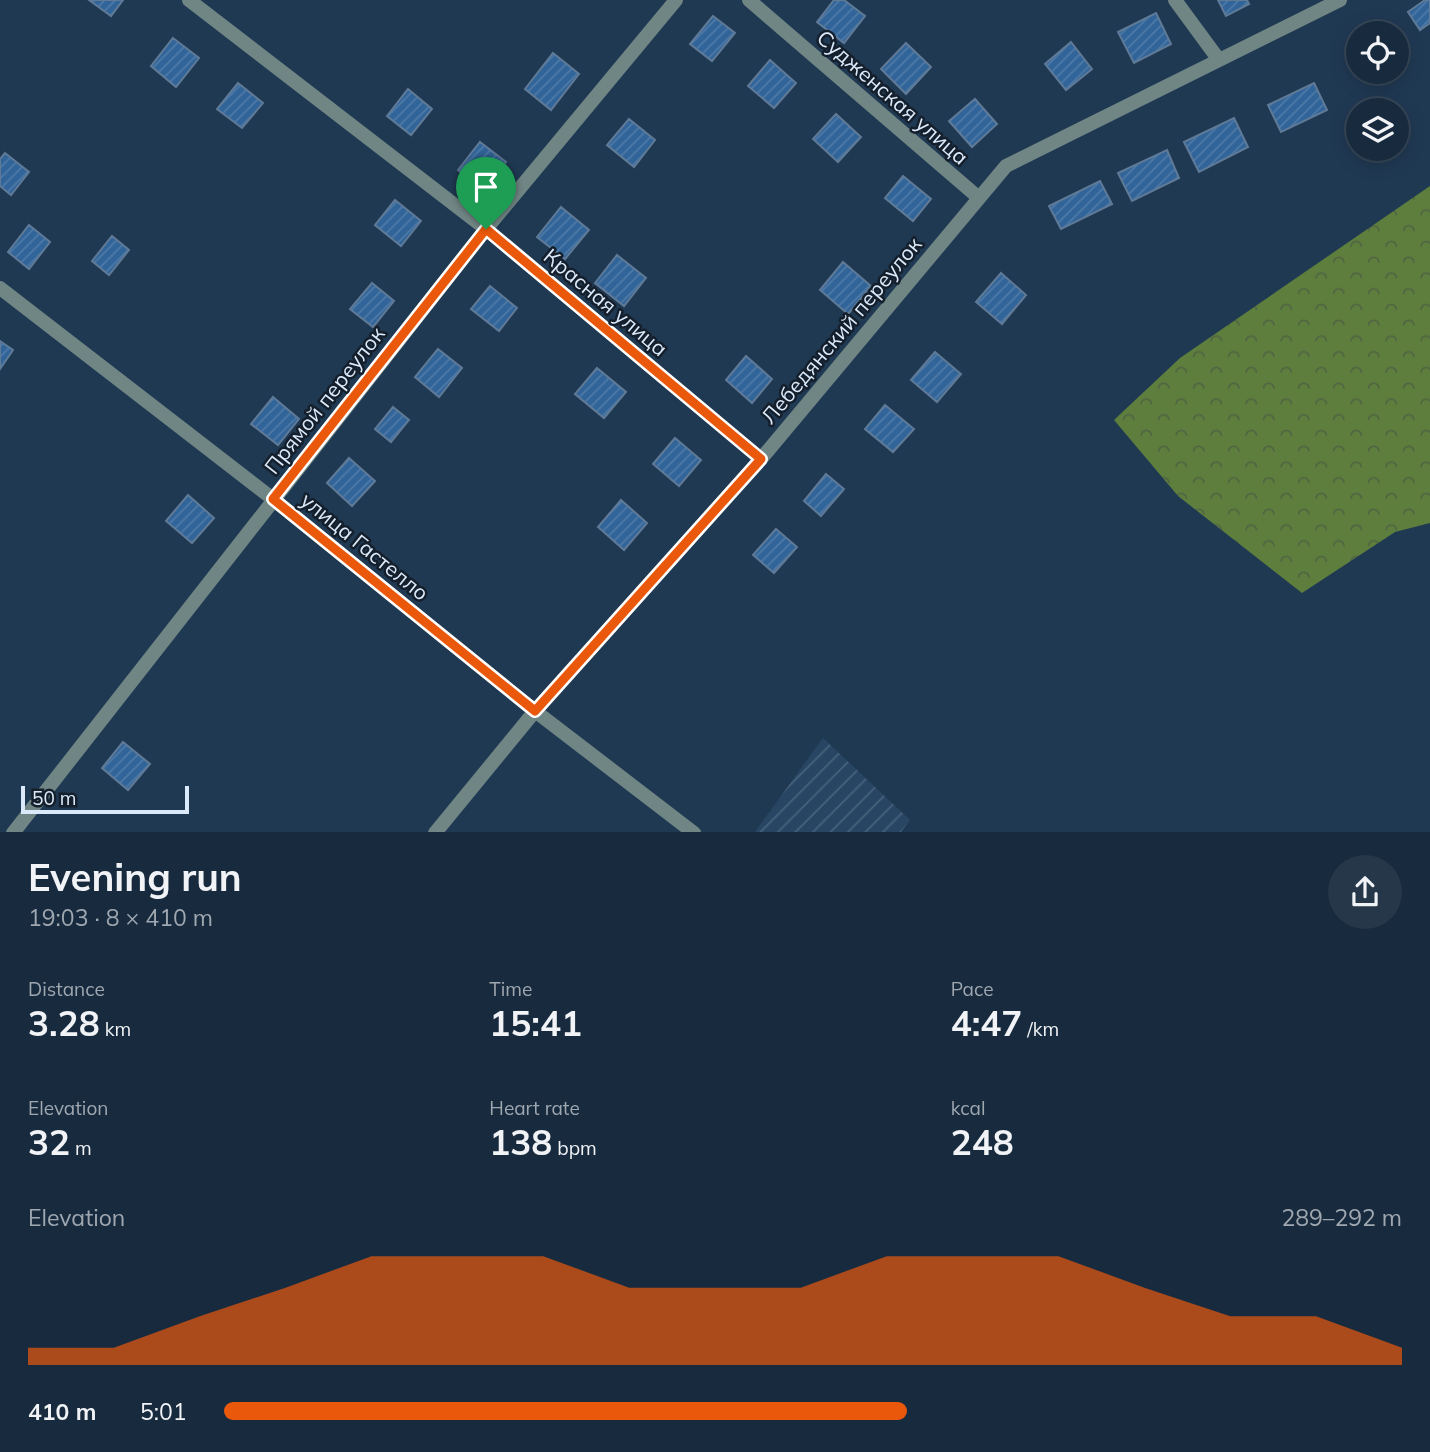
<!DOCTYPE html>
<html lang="en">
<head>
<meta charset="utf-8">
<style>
  :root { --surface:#182b3e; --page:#253749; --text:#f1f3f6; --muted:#9fa7b0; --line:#364758; --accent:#ea580c }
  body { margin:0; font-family:Mulish,sans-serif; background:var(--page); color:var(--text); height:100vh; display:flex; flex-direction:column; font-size:26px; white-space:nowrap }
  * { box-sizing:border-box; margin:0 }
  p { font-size:23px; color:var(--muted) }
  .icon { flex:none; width:38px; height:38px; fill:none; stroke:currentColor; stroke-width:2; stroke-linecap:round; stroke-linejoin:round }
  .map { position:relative; height:832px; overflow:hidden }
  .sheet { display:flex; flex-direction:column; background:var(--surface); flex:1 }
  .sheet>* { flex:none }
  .buttons { position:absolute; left:1346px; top:21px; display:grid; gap:14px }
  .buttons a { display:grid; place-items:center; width:63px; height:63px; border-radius:50%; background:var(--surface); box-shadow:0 4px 18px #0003,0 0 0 2px var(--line); font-size:35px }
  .scale { position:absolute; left:21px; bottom:18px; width:168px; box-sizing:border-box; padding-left:7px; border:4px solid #dbeafb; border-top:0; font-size:19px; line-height:24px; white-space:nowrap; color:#dbeafb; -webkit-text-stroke:5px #141f2b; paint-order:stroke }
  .pin { position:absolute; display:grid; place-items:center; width:60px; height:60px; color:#fff; margin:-72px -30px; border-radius:50% 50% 50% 0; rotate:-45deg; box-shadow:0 0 7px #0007 }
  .pin .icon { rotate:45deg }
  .round { display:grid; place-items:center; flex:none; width:74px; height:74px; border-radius:37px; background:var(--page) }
  .headline { display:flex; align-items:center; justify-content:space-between; height:119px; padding:0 28px }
  h1 { font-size:38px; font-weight:700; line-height:52px }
  .figures { display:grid; grid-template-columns:repeat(3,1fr); gap:10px; height:119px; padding:7px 28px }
  .figures div { display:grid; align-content:center }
  .figures b { font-size:35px; font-weight:700 }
  .figures small { font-size:19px; font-weight:400 }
  .figures p { font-size:19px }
  .chart { height:196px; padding:14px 28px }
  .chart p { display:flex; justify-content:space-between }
  .chart svg { width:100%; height:126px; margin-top:7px; fill:var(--accent); opacity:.7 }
  ul { padding:0 28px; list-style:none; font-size:23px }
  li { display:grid; grid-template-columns:112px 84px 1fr; align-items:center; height:52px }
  li i { height:18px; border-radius:9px; background:var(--accent) }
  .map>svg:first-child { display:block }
  .industrial { fill:url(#industrial-furrows) }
  .forest { fill:url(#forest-crowns) }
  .building { fill:url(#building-hatch); stroke:#5f7a97; stroke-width:2 }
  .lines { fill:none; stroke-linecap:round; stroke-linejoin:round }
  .street { stroke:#708684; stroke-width:14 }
  .route-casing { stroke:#fff; stroke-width:14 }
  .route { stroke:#ea580c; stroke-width:9 }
  .labels { text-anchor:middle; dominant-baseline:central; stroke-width:5; stroke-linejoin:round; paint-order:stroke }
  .street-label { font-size:21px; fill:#dbeafb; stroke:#141f2b }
</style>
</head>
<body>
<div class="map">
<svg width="1430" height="833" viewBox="0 0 1430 833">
  <defs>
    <pattern id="industrial-furrows" width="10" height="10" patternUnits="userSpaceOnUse" patternTransform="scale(1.75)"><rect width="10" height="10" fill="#284664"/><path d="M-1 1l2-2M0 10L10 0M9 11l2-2" fill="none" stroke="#47617b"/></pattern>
    <pattern id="forest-crowns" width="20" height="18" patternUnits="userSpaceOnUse" patternTransform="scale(1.75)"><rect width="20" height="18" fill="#5d7e3c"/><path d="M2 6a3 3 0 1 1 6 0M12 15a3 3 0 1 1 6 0" fill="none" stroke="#516543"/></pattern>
    <pattern id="building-hatch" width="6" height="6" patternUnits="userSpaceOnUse" patternTransform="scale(1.75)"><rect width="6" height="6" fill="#316499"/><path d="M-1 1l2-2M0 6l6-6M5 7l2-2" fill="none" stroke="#4e7aa8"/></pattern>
  </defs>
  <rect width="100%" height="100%" fill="#203953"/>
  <path class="industrial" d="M 823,738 L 910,820 L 901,832 L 755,832 Z"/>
  <path class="forest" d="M 1430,186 L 1430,523 L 1395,532 L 1302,593 L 1178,496 L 1114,420 L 1180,358 Z"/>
  <path class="building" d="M 89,0 L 123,0 L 111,16 Z
    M 834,0 L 844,0 L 865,16 L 844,43 L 817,22 Z
    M 1218,0 L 1247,0 L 1249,4 L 1226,16 Z
    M 1425,0 L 1430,0 L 1430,23 L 1420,30 L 1408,12 Z
    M 1156,13 L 1171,44 L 1134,63 L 1118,32 Z
    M 713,16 L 735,33 L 712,61 L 690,44 Z
    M 173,38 L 199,58 L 176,87 L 151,66 Z
    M 1071,42 L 1092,69 L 1066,90 L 1045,64 Z
    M 906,43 L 931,67 L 906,94 L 881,69 Z
    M 553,53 L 579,74 L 551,110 L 525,89 Z
    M 1358,53 L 1358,72 L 1369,72 L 1362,77 L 1349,60 Z
    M 770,60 L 796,83 L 774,108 L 748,86 Z
    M 238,83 L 263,103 L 242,128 L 217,109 Z
    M 1314,83 L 1327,110 L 1281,132 L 1268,105 Z
    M 408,89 L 432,109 L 411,135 L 387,116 Z
    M 975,99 L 997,124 L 972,147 L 949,121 Z
    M 836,114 L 861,137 L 838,162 L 813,139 Z
    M 1234,118 L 1248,147 L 1199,172 L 1184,142 Z
    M 629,119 L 655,140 L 634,167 L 607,145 Z
    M 480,142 L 506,162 L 483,190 L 458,170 Z
    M 1167,150 L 1179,178 L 1132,201 L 1118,173 Z
    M 5,153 L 29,172 L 11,195 L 0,186 L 0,159 Z
    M 903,176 L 931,199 L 913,221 L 885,198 Z
    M 1100,181 L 1112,204 L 1061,229 L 1049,206 Z
    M 395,200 L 421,221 L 401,246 L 375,225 Z
    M 561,207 L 589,230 L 565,259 L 537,237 Z
    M 29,225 L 50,242 L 29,269 L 8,252 Z
    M 112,236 L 129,250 L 109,275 L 92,261 Z
    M 617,255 L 646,278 L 624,306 L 595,283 Z
    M 843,262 L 871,286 L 848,314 L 820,290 Z
    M 1001,273 L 1026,295 L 1002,324 L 976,302 Z
    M 372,283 L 394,301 L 373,327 L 350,309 Z
    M 490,286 L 517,308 L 499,331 L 471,309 Z
    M 0,341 L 13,350 L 0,369 Z
    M 438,349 L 462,368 L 439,397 L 415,377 Z
    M 935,352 L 961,374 L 937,402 L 911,380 Z
    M 746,356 L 772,379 L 752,403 L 726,380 Z
    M 597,368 L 626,392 L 604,418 L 575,394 Z
    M 273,397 L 299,419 L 278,445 L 251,424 Z
    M 885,405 L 914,429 L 893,452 L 865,429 Z
    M 393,407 L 409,420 L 391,442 L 375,429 Z
    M 675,438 L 701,460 L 679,486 L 653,464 Z
    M 349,458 L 375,481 L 352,506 L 327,483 Z
    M 826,474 L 844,489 L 821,516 L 804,501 Z
    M 188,495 L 214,518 L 192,543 L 166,521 Z
    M 621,500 L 647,523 L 624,550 L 598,527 Z
    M 776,529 L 797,547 L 774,573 L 753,555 Z
    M 123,742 L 150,764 L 128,790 L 102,768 Z"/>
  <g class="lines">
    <path class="street" d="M 189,0 L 486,229 L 761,459
      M 749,0 L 979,198
      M 1175,0 L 1219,60
      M 0,288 L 273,499 L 535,711 L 694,833
      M 13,833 L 486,229 L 676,0
      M 435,833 L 535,711 L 761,459 L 1006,166 L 1340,0"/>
  </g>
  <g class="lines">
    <g class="route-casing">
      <path id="route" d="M 486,229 L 761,459 L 535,711 L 273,499 Z"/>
    </g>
    <use href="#route" class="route"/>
  </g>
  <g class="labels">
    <g class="street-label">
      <text transform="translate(893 97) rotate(41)">Судженская улица</text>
      <text transform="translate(606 302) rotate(40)">Красная улица</text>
      <text transform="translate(841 330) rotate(-50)">Лебедянский переулок</text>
      <text transform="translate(324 400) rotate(-52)">Прямой переулок</text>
      <text transform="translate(365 546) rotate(39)">улица Гастелло</text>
    </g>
  </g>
</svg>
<div class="buttons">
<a><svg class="icon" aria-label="locate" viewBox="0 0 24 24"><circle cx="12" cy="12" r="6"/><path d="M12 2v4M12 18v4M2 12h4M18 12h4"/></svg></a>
<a><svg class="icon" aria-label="layers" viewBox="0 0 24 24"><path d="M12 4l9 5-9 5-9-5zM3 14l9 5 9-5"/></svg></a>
</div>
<div class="scale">50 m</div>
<div class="pin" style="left:486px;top:229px;background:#1e9e55"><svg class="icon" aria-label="arrive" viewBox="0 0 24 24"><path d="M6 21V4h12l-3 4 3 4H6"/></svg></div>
</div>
<section class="sheet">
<div class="headline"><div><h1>Evening run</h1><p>19:03 · 8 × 410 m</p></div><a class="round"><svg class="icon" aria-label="share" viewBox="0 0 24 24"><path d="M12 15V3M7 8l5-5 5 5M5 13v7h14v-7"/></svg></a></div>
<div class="figures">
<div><p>Distance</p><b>3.28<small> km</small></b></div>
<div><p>Time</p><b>15:41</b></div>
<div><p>Pace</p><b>4:47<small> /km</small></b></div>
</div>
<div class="figures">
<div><p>Elevation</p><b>32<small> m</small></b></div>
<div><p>Heart rate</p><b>138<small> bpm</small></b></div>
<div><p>kcal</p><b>248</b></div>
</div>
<div class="chart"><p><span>Elevation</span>289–292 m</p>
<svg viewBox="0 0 160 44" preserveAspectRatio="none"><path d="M0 44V38L10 38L20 27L30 17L40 6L50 6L60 6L70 17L80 17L90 17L100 6L110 6L120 6L130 17L140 27L150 27L160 38V44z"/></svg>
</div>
<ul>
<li><b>410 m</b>5:01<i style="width:58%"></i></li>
</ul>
</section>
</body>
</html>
